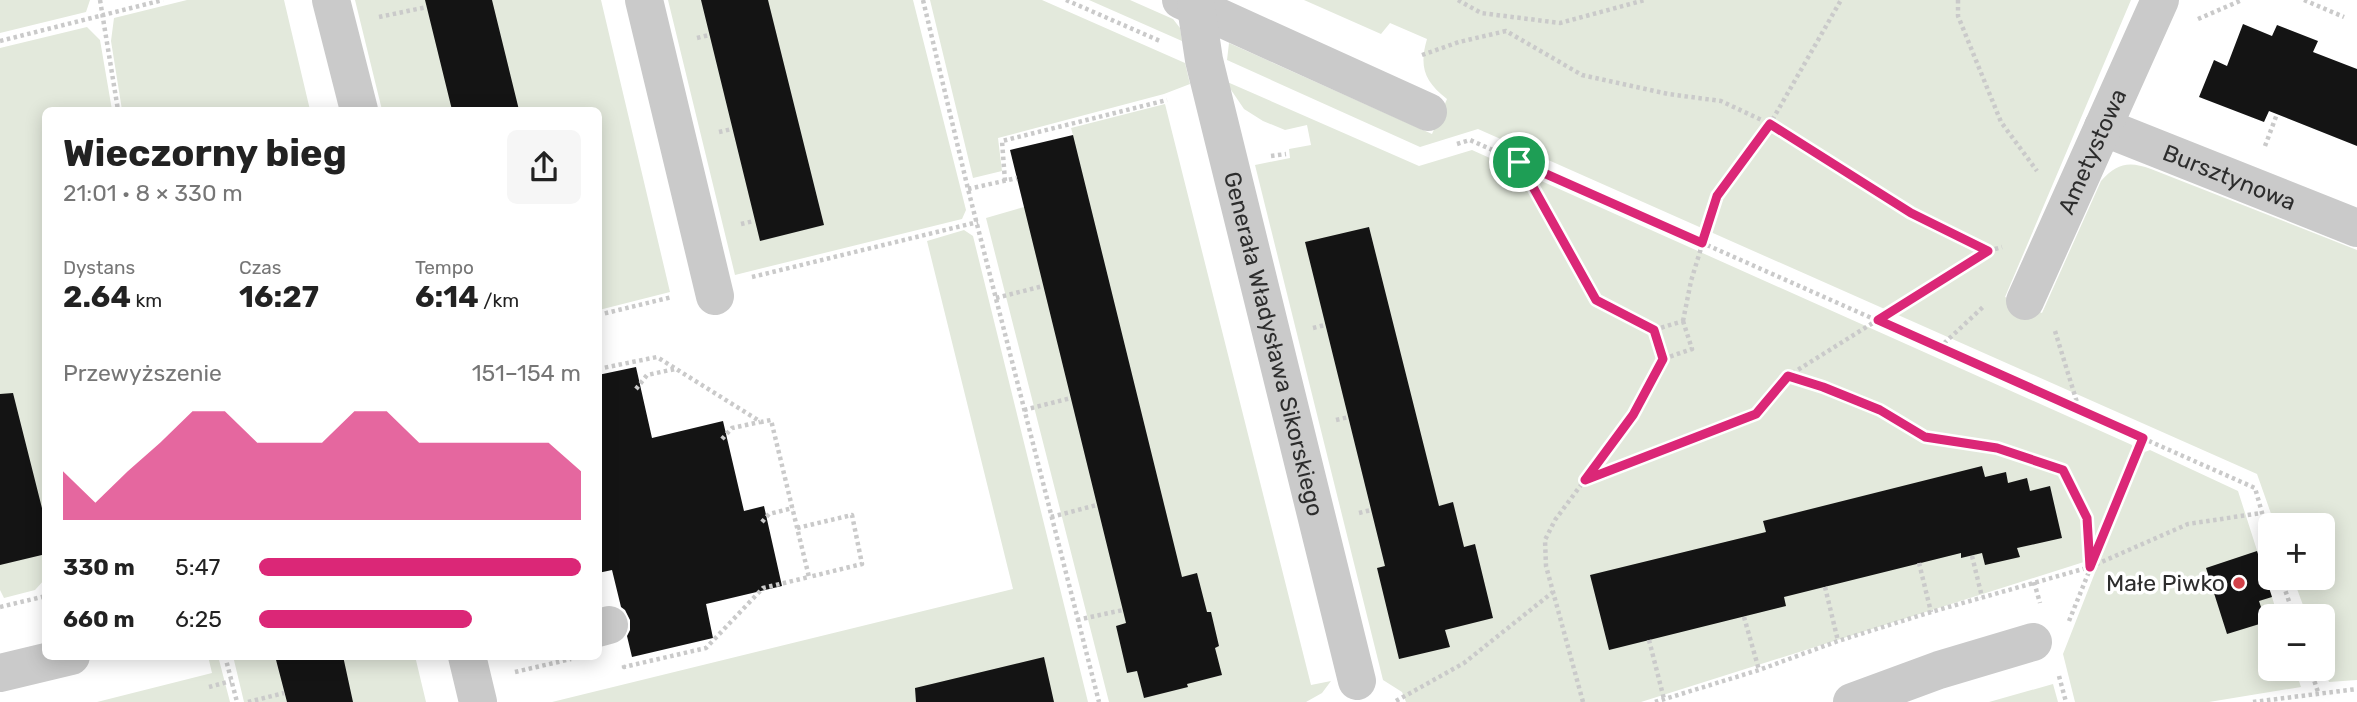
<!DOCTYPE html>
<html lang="pl">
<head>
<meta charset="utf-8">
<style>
  :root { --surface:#fff; --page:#f6f6f6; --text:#222; --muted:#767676; --accent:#db2777 }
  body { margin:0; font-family:Rubik,sans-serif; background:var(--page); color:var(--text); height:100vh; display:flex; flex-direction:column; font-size:26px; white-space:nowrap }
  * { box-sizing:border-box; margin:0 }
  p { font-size:23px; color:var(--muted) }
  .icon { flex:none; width:38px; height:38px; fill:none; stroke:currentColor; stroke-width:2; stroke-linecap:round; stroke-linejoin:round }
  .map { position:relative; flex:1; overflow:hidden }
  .drawer { position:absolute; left:42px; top:107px; width:560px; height:553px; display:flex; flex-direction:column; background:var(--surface); border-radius:10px; box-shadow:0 4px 18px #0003 }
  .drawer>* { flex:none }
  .controls { position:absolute; left:2258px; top:513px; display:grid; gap:14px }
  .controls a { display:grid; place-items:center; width:77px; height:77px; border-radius:10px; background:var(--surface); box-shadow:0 4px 18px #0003; font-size:35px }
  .pin { position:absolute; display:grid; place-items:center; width:60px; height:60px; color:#fff; margin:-30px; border:4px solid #fff; border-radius:50%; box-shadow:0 2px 7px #0007 }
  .round { display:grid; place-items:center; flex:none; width:74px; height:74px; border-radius:10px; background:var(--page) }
  .head { display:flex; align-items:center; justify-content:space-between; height:119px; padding:0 21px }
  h1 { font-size:38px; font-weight:700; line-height:52px }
  .metrics { display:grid; grid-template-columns:repeat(3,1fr); gap:10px; height:119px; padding:7px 21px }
  .metrics div { display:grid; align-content:center }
  .metrics b { font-size:30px; font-weight:700 }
  .metrics small { font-size:19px; font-weight:400 }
  .metrics p { font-size:19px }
  .chart { height:196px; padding:14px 21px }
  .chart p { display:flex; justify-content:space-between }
  .chart svg { width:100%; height:126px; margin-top:7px; fill:var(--accent); opacity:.7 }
  ul { padding:0 21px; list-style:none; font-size:23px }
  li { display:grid; grid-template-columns:112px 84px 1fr; align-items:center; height:52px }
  li i { height:18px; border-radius:9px; background:var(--accent) }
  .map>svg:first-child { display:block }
  .green { fill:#e3e9dc }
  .building { fill:#141414 }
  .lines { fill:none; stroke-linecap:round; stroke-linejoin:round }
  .path { stroke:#cacaca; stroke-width:4.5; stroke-dasharray:3.5 3.5; stroke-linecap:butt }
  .minor { stroke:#cacaca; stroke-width:38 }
  .route-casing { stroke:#fff; stroke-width:14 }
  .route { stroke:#db2777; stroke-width:9 }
  .poi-dot { fill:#d14148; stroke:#fff; stroke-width:2.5 }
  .labels { text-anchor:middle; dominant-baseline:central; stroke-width:7; stroke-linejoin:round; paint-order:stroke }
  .street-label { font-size:23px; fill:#2d2d2d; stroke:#fff }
  .poi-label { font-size:23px; fill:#2d2d2d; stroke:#fff; text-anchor:end }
</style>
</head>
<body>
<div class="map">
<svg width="2357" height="702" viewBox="0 0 2357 702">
  <rect width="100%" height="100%" fill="#fff"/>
  <path class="green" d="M 0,0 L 90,0 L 86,12 L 0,33 Z
    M 187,0 L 284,0 L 310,110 L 122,110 L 111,41 L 114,18 Z
    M 355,0 L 601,0 L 670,292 L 599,310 L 598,110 L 382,110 Z
    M 668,0 L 913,0 L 966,210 L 962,219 L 735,275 Z
    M 930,0 L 1042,0 L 1185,63 L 1190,84 L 1164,94 L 998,138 L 1002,171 L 973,178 Z
    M 1089,0 L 1130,0 L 1173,19 L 1180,28 L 1182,41 Z
    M 1304,0 L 2131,0 L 2005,297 L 2042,313 L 2101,181 C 2117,163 2129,161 2151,169 L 2357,250 L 2357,680 L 2329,682 L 2322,662 L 2322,616 L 2307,616 L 2293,578 L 2322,578 L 2322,525 L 2275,525 L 2257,474 L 1478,129 L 1420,147 L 1227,60 L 1229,43 L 1432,134 L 1447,99 C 1424,81 1419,66 1427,39 L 1390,23 L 1381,34 Z
    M 87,27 L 100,40 L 112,110 L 46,110 L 45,579 L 35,590 L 4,598 L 0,590 L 0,48 Z
    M 1225,81 L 1419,166 L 1472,150 L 2132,445 L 2133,452 L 2087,561 L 1641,702 L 1406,702 L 1402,692 L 1383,680 L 1255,165 L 1290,158 L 1289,149 L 1311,145 L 1307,125 L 1285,130 L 1263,121 L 1244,109 Z
    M 1165,104 L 1311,685 L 1331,681 L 1322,693 L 1306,702 L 1109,702 L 986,218 L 1024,207 L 1073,135 L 1071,128 Z
    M 964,230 L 973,236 L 1088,702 L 552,702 L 1013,589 L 927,241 Z
    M 2150,450 L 2238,491 L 2278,616 L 2270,616 L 2270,668 L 2295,669 L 2301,687 L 2209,702 L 2075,702 L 2063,654 L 2142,453 Z
    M 208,656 L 218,656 L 230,702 L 97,702 L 212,673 Z
    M 233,656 L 415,656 L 426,702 L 244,702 Z
    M 2053,684 L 2058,702 L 1989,702 Z"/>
  <path class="building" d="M 425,0 L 492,0 L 519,110 L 452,110 Z
    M 701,0 L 768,0 L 824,225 L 760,241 Z
    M 2243,24 L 2272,36 L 2277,25 L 2318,41 L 2313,52 L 2357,69 L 2357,146 L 2269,111 L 2264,122 L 2199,97 L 2214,60 L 2227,66 Z
    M 1073,135 L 1182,577 L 1197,573 L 1207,612 L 1211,612 L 1219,646 L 1215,648 L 1222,675 L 1187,684 L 1188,687 L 1144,698 L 1137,671 L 1127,673 L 1116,626 L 1126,623 L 1010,150 Z
    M 1369,227 L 1439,506 L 1453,502 L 1464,547 L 1475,544 L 1493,618 L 1445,630 L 1450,647 L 1399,659 L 1377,568 L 1385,566 L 1305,242 Z
    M 636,367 L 652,438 L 723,421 L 744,511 L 764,506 L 782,586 L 706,604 L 713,638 L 632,657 L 627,636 L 630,630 L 630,620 L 625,610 L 621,607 L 612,570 L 598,573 L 598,375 Z
    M 13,393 L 46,524 L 46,554 L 0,565 L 0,394 Z
    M 1982,466 L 1985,477 L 2006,472 L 2008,483 L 2027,478 L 2030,491 L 2050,486 L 2062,538 L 2017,548 L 2020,557 L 1985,565 L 1982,553 L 1961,558 L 1961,553 L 1784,597 L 1786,606 L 1609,650 L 1590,575 L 1766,532 L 1763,521 Z
    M 2257,551 L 2272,597 L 2259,601 L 2266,622 L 2227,634 L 2206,568 Z
    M 275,656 L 343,656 L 353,702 L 287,702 Z
    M 1044,657 L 1054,702 L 916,702 L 915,688 Z"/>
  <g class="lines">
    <path class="path" d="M 100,0 L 118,110
      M 923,0 L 968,189 L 1099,702
      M 1066,0 L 1160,41
      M 1458,0 L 1481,13 L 1560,23 L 1645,0
      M 1958,0 L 1958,16 L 2001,122 L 2037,171
      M 2304,0 L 2344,17
      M 379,17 L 427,7
      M 2198,19 L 2242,0
      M 697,38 L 709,35
      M 0,41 L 163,0
      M 1422,55 L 1459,42 L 1506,31 L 1582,75 L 1668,94 L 1721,101 L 1770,124 L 1911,213 L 1988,251
      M 719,132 L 732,129
      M 1457,144 L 1470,140 L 2255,488 L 2270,541
      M 2265,146 L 2277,114
      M 1271,156 L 1286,154
      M 1519,162 L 1596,300 L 1654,330
      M 1005,181 L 1002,141 L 1167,100
      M 968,189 L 1017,178
      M 741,224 L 754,221
      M 752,277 L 978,222
      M 996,298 L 1043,286
      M 598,315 L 672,297
      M 1683,321 L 1691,281 L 1717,196 L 1770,124 L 1841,0
      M 1683,321 L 1692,349 L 1663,359 L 1654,330 Z
      M 1313,328 L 1325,325
      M 2055,331 L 2079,409
      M 1939,348 L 1983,307
      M 598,369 L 657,357 L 761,422 L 771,420 L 809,577 L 763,588 L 706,648 L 624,667 L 624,665
      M 1789,376 L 1823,387 L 1879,410 L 1925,437 L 1997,448 L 2063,470 L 2087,518 L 2090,567
      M 636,389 L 647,375 L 675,369
      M 1024,410 L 1071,398
      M 1336,420 L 1349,417
      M 722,439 L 732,428 L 760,422
      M 1585,480 L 1756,414 L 1788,376 L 1988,251 L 2002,247
      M 1359,513 L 1371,510
      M 1051,517 L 1097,505
      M 762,522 L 769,514 L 793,508
      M 797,528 L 852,515 L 862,564 L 809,577
      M 1972,556 L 1982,597
      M 1919,563 L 1931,612
      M 2281,578 L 2294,616
      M 2034,582 L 2040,603
      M 1825,587 L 1838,641
      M 0,607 L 46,596
      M 1744,617 L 1759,670
      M 1077,620 L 1123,610
      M 2069,621 L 2143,438
      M 1649,640 L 1664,699
      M 225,656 L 237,702
      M 2310,668 L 2318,692
      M 515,672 L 571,659
      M 2059,676 L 2066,702
      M 209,687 L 231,681
      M 1396,701 L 1464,663 L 1553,592
      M 248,702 L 284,693
      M 1583,702 L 1546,566 L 1545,540 L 1555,520 L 1633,415 L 1663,359
      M 1655,702 L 1759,670 L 1838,641 L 1931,612 L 2090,567 L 2188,524 L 2261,513
      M 2253,702 L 2357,689"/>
    <g class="minor">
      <path d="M 331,0 L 359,110"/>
      <path d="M 644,0 L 715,296"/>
      <path d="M 1181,0 L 1428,112"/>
      <path id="s1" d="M 1196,7 L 1204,60 L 1357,681"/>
      <path id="s2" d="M 2103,127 L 2357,228"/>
      <path id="s3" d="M 2025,301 L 2160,0"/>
      <path d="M 598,628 L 609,625"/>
      <path d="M 467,656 L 478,702"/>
      <path d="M 0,673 L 71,656"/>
      <path d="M 1852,702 L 1939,670 L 2033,642"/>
    </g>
  </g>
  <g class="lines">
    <g class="route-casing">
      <path id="route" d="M 1770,124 L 1911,213 L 1988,251 L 1878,320 L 2143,438 L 2090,567 L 2087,518 L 2063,470 L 1997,448 L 1925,437 L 1880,410 L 1823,387 L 1788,376 L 1756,414 L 1585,480 L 1633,415 L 1663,359 L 1654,330 L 1596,300 L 1519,162 L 1702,243 L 1717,196 Z"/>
    </g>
    <use href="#route" class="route"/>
  </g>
  <circle class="poi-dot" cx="2239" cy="583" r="7"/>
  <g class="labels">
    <g class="street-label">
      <text stroke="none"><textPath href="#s3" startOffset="164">Ametystowa</textPath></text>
      <text stroke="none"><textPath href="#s2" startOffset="136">Bursztynowa</textPath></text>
      <text stroke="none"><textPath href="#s1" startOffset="346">Generała Władysława Sikorskiego</textPath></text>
    </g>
    <g class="poi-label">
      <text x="2225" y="583">Małe Piwko</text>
    </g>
  </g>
</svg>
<div class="controls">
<a>+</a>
<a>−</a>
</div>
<div class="pin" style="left:1519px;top:162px;background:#1e9e55"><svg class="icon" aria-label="arrive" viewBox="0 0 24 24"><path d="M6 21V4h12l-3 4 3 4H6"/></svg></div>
<section class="drawer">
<div class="head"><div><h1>Wieczorny bieg</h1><p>21:01 · 8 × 330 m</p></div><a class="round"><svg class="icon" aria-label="share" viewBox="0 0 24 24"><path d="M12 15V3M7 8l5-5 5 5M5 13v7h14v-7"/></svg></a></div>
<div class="metrics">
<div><p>Dystans</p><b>2.64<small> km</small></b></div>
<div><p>Czas</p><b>16:27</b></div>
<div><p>Tempo</p><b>6:14<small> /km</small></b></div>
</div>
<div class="chart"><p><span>Przewyższenie</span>151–154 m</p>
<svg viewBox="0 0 160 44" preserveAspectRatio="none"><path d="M0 44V27L10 38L20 27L30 17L40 6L50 6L60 17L70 17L80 17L90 6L100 6L110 17L120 17L130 17L140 17L150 17L160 27V44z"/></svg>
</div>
<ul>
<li><b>330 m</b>5:47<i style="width:100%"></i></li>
<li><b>660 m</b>6:25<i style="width:66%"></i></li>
</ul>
</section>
</div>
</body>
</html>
